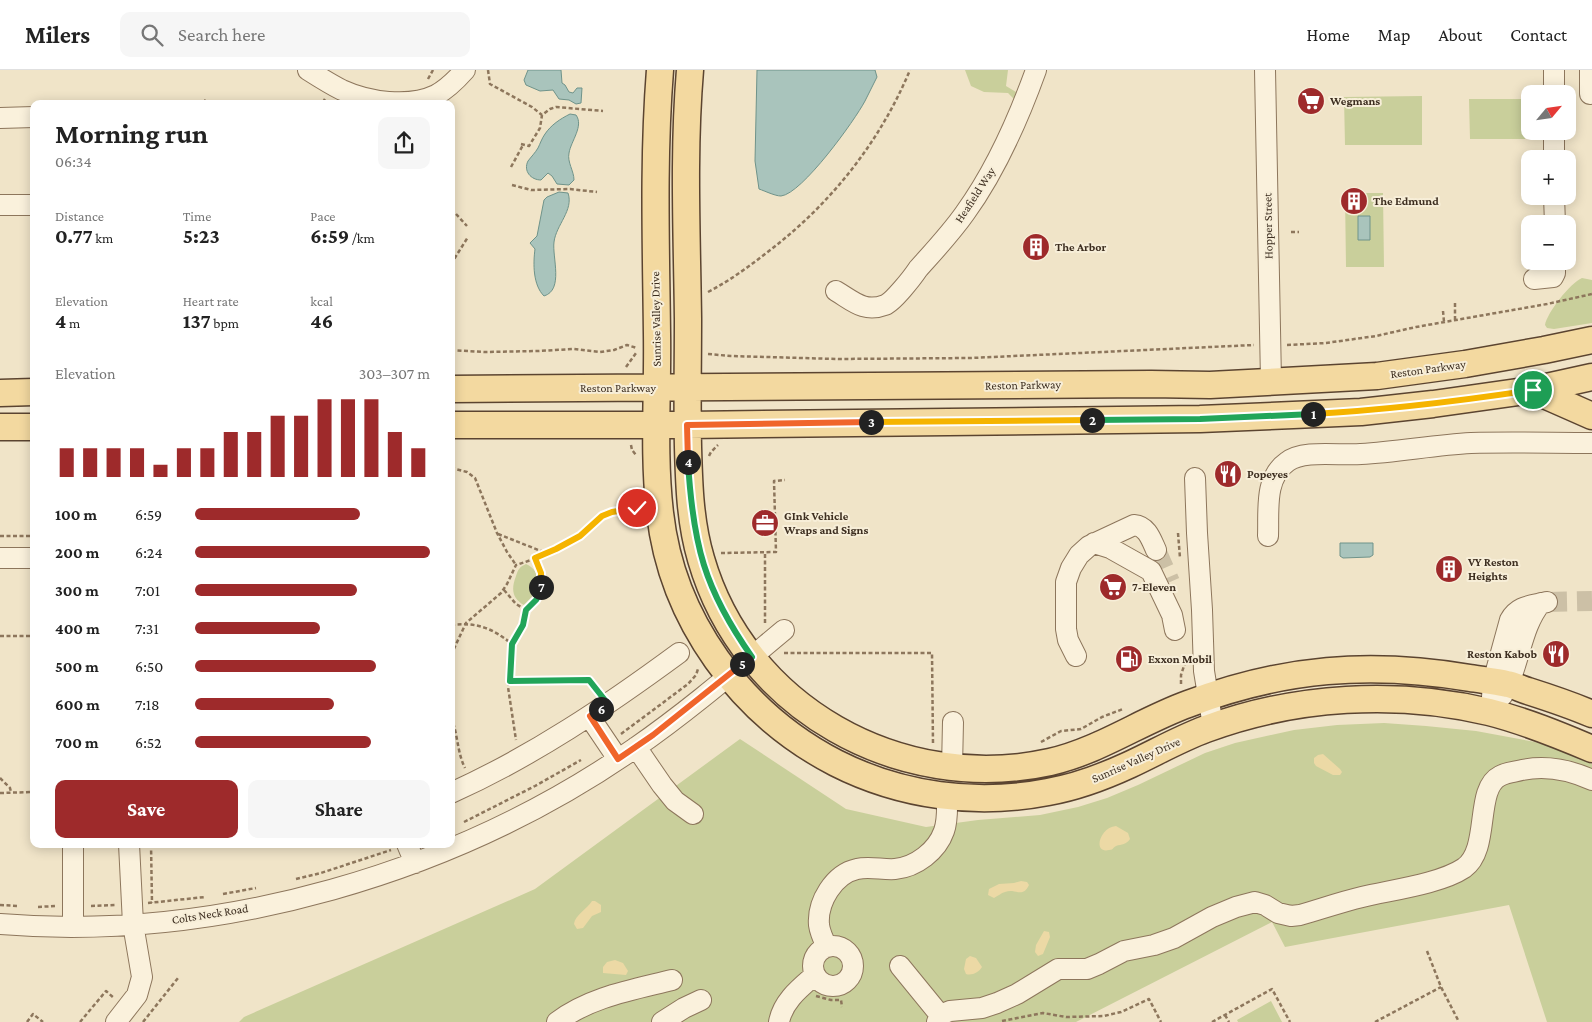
<!DOCTYPE html>
<html lang="en">
<head>
<meta charset="utf-8">
<style>
  :root { --surface:#fff; --page:#f6f6f6; --text:#222; --muted:#767676; --line:#e0e0e0; --accent:#9e2a2b }
  body { margin:0; font-family:"Crimson Pro",serif; background:var(--page); color:var(--text); height:100vh; display:flex; flex-direction:column; font-size:19px; white-space:nowrap }
  * { box-sizing:border-box; margin:0 }
  p { font-size:16px; color:var(--muted) }
  .icon { flex:none; width:28px; height:28px; fill:none; stroke:currentColor; stroke-width:2; stroke-linecap:round; stroke-linejoin:round }
  .map { position:relative; flex:1; overflow:hidden }
  .sheet { position:absolute; left:30px; top:30px; width:425px; height:748px; display:flex; flex-direction:column; background:var(--surface); border-radius:10px; box-shadow:0 2px 12px #0003 }
  .sheet>* { flex:none }
  .needle { width:32px; rotate:61deg }
  .fabs { position:absolute; left:1521px; top:15px; display:grid; gap:10px }
  .fabs a { display:grid; place-items:center; width:55px; height:55px; border-radius:10px; background:var(--surface); box-shadow:0 2px 12px #0003; font-size:25px }
  .pin { position:absolute; display:grid; place-items:center; width:42px; height:42px; color:#fff; margin:-21px; border:2px solid #fff; border-radius:50%; box-shadow:0 1px 5px #0007 }
  .km { position:absolute; width:25px; height:25px; margin:-12px; border-radius:50%; background:#222; color:#fff; font-size:14px; line-height:25px; text-align:center }
  .round { display:grid; place-items:center; flex:none; width:52px; height:52px; border-radius:10px; background:var(--page) }
  .head { display:flex; align-items:center; justify-content:space-between; height:85px; padding:0 25px }
  h1 { font-size:28px; font-weight:700; line-height:38px }
  .figures { display:grid; grid-template-columns:repeat(3,1fr); gap:8px; height:85px; padding:5px 25px }
  .figures div { display:grid; align-content:center }
  .figures b { font-size:21px; font-weight:700 }
  .figures small { font-size:14px; font-weight:400 }
  .figures p { font-size:14px }
  .chart { height:140px; padding:10px 25px }
  .chart p { display:flex; justify-content:space-between }
  .chart svg { width:100%; height:90px; margin-top:5px; stroke:var(--accent); stroke-width:6 }
  .action { display:flex; gap:10px; margin-top:auto; padding:10px 25px }
  .action a { flex:1; height:58px; border-radius:10px; background:var(--accent); color:#fff; font-size:20px; font-weight:700; line-height:58px; text-align:center }
  .action a+a { background:var(--page); color:var(--text) }
  ul { padding:0 25px; list-style:none; font-size:16px }
  li { display:grid; grid-template-columns:80px 60px 1fr; align-items:center; height:38px }
  li i { height:12px; border-radius:6px; background:var(--accent) }
  header { display:flex; align-items:center; gap:30px; box-sizing:border-box; height:70px; padding:0 25px; background:var(--surface); border-bottom:1px solid var(--line) }
  header strong { font-size:24px }
  nav { display:flex; gap:28px; margin-inline-start:auto; font-size:18px }
  .search { width:350px; height:45px; background:var(--page); display:flex; align-items:center; gap:12px; box-sizing:border-box; padding:0 18px; border-radius:10px; color:var(--muted); font-size:19px }
  .map>svg:first-child { display:block }
  .green { fill:#c9cf9b }
  .sand { fill:#ecd9a5 }
  .water { fill:#a9c4bc; stroke:#6f938a }
  .lines { fill:none; stroke-linecap:round; stroke-linejoin:round }
  .minor-tunnel { stroke:#ccc0a6; stroke-width:20; stroke-dasharray:20 10; stroke-linecap:butt }
  .minor-casing { stroke:#8d765c; stroke-width:22 }
  .major-casing { stroke:#5b4430; stroke-width:29 }
  .path { stroke:#8d765c; stroke-width:2.5; stroke-dasharray:4 2.5; stroke-linecap:butt }
  .minor { stroke:#faf1dc; stroke-width:20 }
  .major { stroke:#f3d9a0; stroke-width:26 }
  .split-1-casing { stroke:#fff; stroke-width:10 }
  .split-2-casing { stroke:#fff; stroke-width:10 }
  .split-3-casing { stroke:#fff; stroke-width:10 }
  .split-4-casing { stroke:#fff; stroke-width:10 }
  .split-5-casing { stroke:#fff; stroke-width:10 }
  .split-6-casing { stroke:#fff; stroke-width:10 }
  .split-7-casing { stroke:#fff; stroke-width:10 }
  .split-8-casing { stroke:#fff; stroke-width:10 }
  .split-1 { stroke:#f5b400; stroke-width:6 }
  .split-2 { stroke:#22a559; stroke-width:6 }
  .split-3 { stroke:#f5b400; stroke-width:6 }
  .split-4 { stroke:#f0652b; stroke-width:6 }
  .split-5 { stroke:#22a559; stroke-width:6 }
  .split-6 { stroke:#f0652b; stroke-width:6 }
  .split-7 { stroke:#22a559; stroke-width:6 }
  .split-8 { stroke:#f5b400; stroke-width:6 }
  .labels { text-anchor:middle; dominant-baseline:central; stroke-width:4; stroke-linejoin:round; paint-order:stroke }
  .poi-label { font-size:12px; font-weight:bold; fill:#3d2e20; stroke:#f7eed8; text-anchor:start }
  .street-label { font-size:12px; fill:#3d2e20; stroke:#f7eed8 }
</style>
</head>
<body>
<header>
<strong>Milers</strong>
<div class="search"><svg class="icon" aria-label="search" viewBox="0 0 24 24"><circle cx="10" cy="10" r="6"/><path d="M15 15l6 6"/></svg>Search here</div>
<nav><a>Home</a><a>Map</a><a>About</a><a>Contact</a></nav>
</header>
<div class="map">
<svg width="1592" height="952" viewBox="0 0 1592 952">
  <rect width="100%" height="100%" fill="#f0e4c8"/>
  <path class="green" d="M 965,0 L 1008,0 L 1006,16 L 1016,22 L 1014,29 L 1008,23 L 984,22 L 971,16 Z
    M 1422,26 L 1422,75 L 1345,75 L 1344,27 Z
    M 1469,29 L 1525,29 L 1525,69 L 1470,69 Z
    M 1345,123 L 1383,123 L 1384,197 L 1346,197 Z
    M 1582,208 L 1592,210 L 1592,253 L 1554,259 L 1547,258 L 1545,255 C 1547,243 1570,213 1582,208 Z
    M 526,494 C 540,499 545,523 532,532 C 529,534 526,534 524,535 C 512,528 511,519 516,506 C 518,500 519,497 526,494 Z
    M 1384,653 L 1426,656 L 1476,661 L 1535,672 L 1567,682 L 1592,694 L 1592,952 L 1547,952 L 1509,835 L 1285,877 L 1272,852 L 1076,952 L 239,952 L 244,947 L 535,819 L 740,669 L 846,739 L 926,757 L 978,750 L 1040,745 L 1078,737 L 1107,728 L 1138,715 L 1205,683 L 1235,673 L 1294,660 L 1337,655 Z
    M 1271,931 L 1282,952 L 1238,952 L 1237,950 Z"/>
  <path class="sand" d="M 1323,684 L 1340,699 L 1342,702 L 1340,705 L 1333,705 L 1316,696 L 1314,693 L 1314,688 L 1318,685 Z
    M 1116,756 L 1128,763 L 1130,769 C 1126,775 1122,774 1116,776 C 1111,779 1115,779 1109,780 C 1092,784 1100,757 1116,756 Z
    M 1021,811 L 1027,812 L 1029,815 C 1022,829 1016,818 1005,822 C 1001,823 998,826 994,828 L 988,825 L 989,819 L 999,814 L 1014,813 Z
    M 592,831 L 595,831 L 601,835 L 601,842 L 592,846 L 583,858 L 577,859 L 574,854 C 575,845 587,839 592,831 Z
    M 1044,861 L 1049,862 L 1050,867 L 1043,884 L 1038,886 L 1035,882 L 1036,875 Z
    M 970,886 L 976,888 L 982,897 C 979,902 972,906 966,904 L 964,899 L 966,889 Z
    M 615,890 L 623,893 L 628,901 L 626,905 L 603,903 L 603,897 L 607,892 Z"/>
  <path class="water" d="M 528,0 L 561,0 L 562,13 L 565,15 L 569,22 L 573,23 L 577,18 L 582,18 L 581,33 L 576,34 L 569,30 L 559,29 L 553,20 L 540,21 L 526,15 L 524,10 Z
    M 757,0 L 875,0 L 877,7 C 873,15 869,23 865,31 C 855,50 802,124 781,126 C 775,126 765,121 759,119 L 755,91 Z
    M 570,44 L 576,45 C 584,56 571,71 569,83 C 567,92 574,101 574,110 L 569,115 L 557,114 L 552,106 L 548,103 L 541,110 C 531,110 523,101 528,91 C 531,87 535,83 538,78 C 540,74 542,68 545,64 C 551,55 560,49 570,44 Z
    M 559,122 L 568,123 C 574,140 556,155 554,172 C 552,187 564,220 544,226 C 533,215 533,194 535,179 L 530,173 L 537,166 L 544,130 L 547,127 Z
    M 1358,146 L 1370,146 L 1370,170 L 1358,170 Z
    M 1340,473 L 1373,473 L 1373,485 L 1370,487 L 1343,488 L 1340,486 Z"/>
  <g class="lines">
    <path class="minor-tunnel" d="M 1156,480 L 1170,512
      M 1547,532 L 1592,531"/>
    <g class="minor-casing">
      <path id="minor" d="M 308,0 C 319,7 330,14 342,20 C 368,32 409,38 436,25 C 447,19 457,9 465,0
        M 1265,0 L 1271,311
        M 1554,0 L 1554,24
        M 1590,0 L 1590,24
        M 0,48 L 34,47
        M 1554,61 L 1554,89
        M 1554,126 L 1555,154
        M 0,135 L 34,135
        M 1534,209 L 1553,207 L 1555,203 L 1555,191
        M 836,221 C 853,231 864,243 885,235 C 893,232 912,208 918,199 C 934,181 951,163 965,143 C 996,100 1018,50 1036,0
        M 1195,408 L 1197,463 L 1202,540 L 1204,601 L 1213,656
        M 1268,466 C 1269,441 1264,408 1287,392 C 1303,379 1341,386 1361,384 C 1398,382 1434,375 1471,373 C 1511,372 1552,373 1592,373
        M 1094,473 L 1110,478 L 1151,501 L 1172,545 L 1175,560
        M 0,488 L 34,488
        M 1076,586 L 1068,570 L 1066,559 L 1066,512 L 1071,498 L 1079,485 L 1089,476 L 1134,455 C 1147,456 1151,469 1156,480
        M 1502,626 C 1520,597 1520,558 1541,533
        M 1491,643 L 1493,612 L 1510,550 C 1518,535 1532,536 1547,532
        M 589,646 L 618,689
        M 636,677 L 662,715 L 675,731 L 693,744
        M 952,698 L 953,652
        M 451,723 C 533,686 607,636 679,583
        M 73,774 L 73,857
        M 407,774 L 415,793
        M 0,854 C 219,872 455,803 635,678 C 687,642 736,600 784,560
        M813 896a20 20 0 1 1 40 0a20 20 0 1 1-40 0Z
        M 827,877 C 823,869 820,863 819,855 C 817,832 834,804 857,799 C 869,796 883,800 895,799 C 916,797 937,781 944,761 C 948,750 947,738 947,727
        M 900,896 L 940,945 L 937,952
        M 940,945 L 950,941 L 982,938 L 997,933 L 1017,924 L 1058,899 L 1087,899 L 1099,894 L 1124,881 L 1154,875 L 1174,868 L 1212,847 L 1236,837 L 1255,832 L 1265,835 L 1278,843 L 1291,846 L 1300,845 C 1321,839 1341,832 1362,827 C 1391,820 1440,814 1464,798 C 1491,779 1474,719 1500,706 C 1507,702 1515,702 1522,700 C 1546,695 1570,700 1592,710
        M 116,952 L 137,925 L 142,907 L 133,854 L 129,774
        M 557,952 C 590,927 632,920 672,910
        M 662,952 L 684,938 L 701,930
        M 779,952 C 783,931 800,918 815,905"/>
    </g>
    <g class="major-casing">
      <path id="major" d="M 660,0 C 653,88 656,176 657,264 C 658,324 653,384 660,443 C 672,550 741,644 836,693 C 901,726 976,736 1048,722 C 1076,717 1103,707 1129,695 C 1155,683 1179,669 1206,659 C 1295,626 1397,620 1489,642 C 1525,651 1559,665 1592,679
        M 690,0 C 683,83 687,166 688,249 C 688,291 687,334 688,377 C 689,414 690,452 701,489 C 744,638 900,725 1050,692 C 1099,681 1141,651 1188,634 C 1283,598 1370,591 1470,608 C 1482,610 1495,611 1507,614 C 1514,615 1521,619 1528,621 C 1550,628 1571,635 1592,644
        M 451,319 L 1151,314 L 1210,315 L 1377,306 L 1465,294 L 1544,280 L 1592,270
        M 1533,320 L 1592,346
        M 0,323 L 34,322
        M 451,355 L 687,355 L 1200,349 L 1293,345 L 1361,342 L 1433,334 L 1533,320 L 1592,307
        M 0,357 L 34,357"/>
    </g>
    <path class="path" d="M 488,0 L 490,14 L 532,37 L 542,45
      M 428,9 L 433,0
      M 325,29 L 323,32 L 326,34
      M 204,30 L 209,34
      M 521,74 L 529,76 L 540,58 L 542,45 L 550,39 L 556,37 L 603,41
      M 511,97 L 523,75
      M 512,115 L 531,120 L 570,119 L 597,122
      M 456,144 L 467,156
      M 1291,162 L 1299,162
      M 451,194 L 468,167
      M 708,222 C 729,211 747,198 765,184 C 829,136 879,74 910,0
      M 1455,233 L 1455,250
      M 1443,241 L 1444,252
      M 1287,275 L 1326,273 L 1376,266 L 1416,257 L 1547,234 L 1592,224
      M 451,280 L 484,282 L 539,281 L 574,279 L 600,282 L 614,280 L 627,275 L 637,278
      M 708,284 L 731,286 L 838,289 L 971,288 L 1254,275
      M 626,297 L 636,283
      M 631,375 L 632,380 L 636,385
      M 709,386 L 711,382 L 718,375
      M 451,398 L 467,402 L 475,408 L 497,463 L 507,482 L 516,495
      M 1178,463 L 1180,488
      M 498,464 L 546,483
      M 0,466 L 34,466
      M 721,483 L 776,482 L 774,411 L 785,410
      M 504,520 L 516,534 L 526,540
      M 765,553 L 765,482
      M 451,555 C 477,552 492,558 512,574 L 510,611 L 508,617 L 516,670
      M 0,566 L 34,566
      M 512,574 L 523,555 L 526,540 L 537,530 L 541,521 L 541,503 L 535,488
      M 784,583 L 932,583 L 933,674
      M 451,585 L 466,553 L 501,523 L 507,514 L 516,495 C 538,488 561,479 580,466 C 587,461 592,453 599,447 C 609,440 628,437 640,438
      M 510,611 L 589,610 L 598,621
      M 1181,614 L 1181,605 L 1186,590
      M 451,647 C 458,664 457,682 465,698
      M 621,664 L 688,614 L 696,605 L 698,599
      M 1041,672 L 1061,661 L 1081,659 L 1102,647 L 1123,639
      M 0,708 L 10,718 L 11,722
      M 0,723 L 34,722
      M 464,752 L 535,716 L 581,690
      M 151,774 L 152,833
      M 296,809 L 321,803 L 391,780
      M 223,824 L 256,818
      M 148,833 L 205,827
      M 0,835 L 18,836
      M 91,836 L 115,835
      M 38,837 L 55,836
      M 1427,881 L 1441,917 L 1459,952
      M 816,926 L 831,930 L 841,930 L 842,937
      M 1225,945 L 1229,952
      M 1002,951 L 1043,943 L 1066,947 L 1104,946 L 1121,942 L 1149,929 L 1161,952
      M 27,952 L 33,944 L 43,952
      M 80,952 L 106,921 L 114,928
      M 143,952 L 178,908
      M 1212,952 L 1272,919 L 1290,952
      M 1375,952 L 1441,917"/>
    <use href="#minor" class="minor"/>
    <use href="#major" class="major"/>
  </g>
  <g class="lines">
    <g class="split-1-casing">
      <path id="split-1" d="M 1313,344 C 1387,340 1460,331 1533,320"/>
    </g>
    <g class="split-2-casing">
      <path id="split-2" d="M 1092,350 L 1200,349 L 1313,344"/>
    </g>
    <g class="split-3-casing">
      <path id="split-3" d="M 871,352 L 1092,350"/>
    </g>
    <g class="split-4-casing">
      <path id="split-4" d="M 688,392 L 687,355 L 871,352"/>
    </g>
    <g class="split-5-casing">
      <path id="split-5" d="M 688,392 C 693,474 704,519 752,587 L 742,594"/>
    </g>
    <g class="split-6-casing">
      <path id="split-6" d="M 601,639 L 590,646 L 618,689 L 653,665 L 742,594"/>
    </g>
    <g class="split-7-casing">
      <path id="split-7" d="M 541,517 L 541,521 L 536,530 L 526,540 L 523,555 L 512,574 L 510,611 L 589,610 L 608,634 L 601,639"/>
    </g>
    <g class="split-8-casing">
      <path id="split-8" d="M 541,517 L 541,503 L 535,488 L 556,479 L 580,466 L 602,446 L 612,442 L 637,438"/>
    </g>
    <use href="#split-1" class="split-1"/>
    <use href="#split-2" class="split-2"/>
    <use href="#split-3" class="split-3"/>
    <use href="#split-4" class="split-4"/>
    <use href="#split-5" class="split-5"/>
    <use href="#split-6" class="split-6"/>
    <use href="#split-7" class="split-7"/>
    <use href="#split-8" class="split-8"/>
  </g>
  <defs>
    <g id="supermarket-disc" transform="scale(1.4375)"><circle r="9.5" fill="#9e2a2b" stroke="#f7eed8"/><path d="M-6-5.5h2.5l.6 2H6L4.5 2H-2.5L-4.4-4H-6ZM-1.5 3.2a1.3 1.3 0 1 0 .1 0ZM3 3.2a1.3 1.3 0 1 0 .1 0Z" fill="#fff"/></g>
    <g id="building-disc" transform="scale(1.4375)"><circle r="9.5" fill="#9e2a2b" stroke="#f7eed8"/><path d="M-4-6H4V6H1V3H-1V6H-4ZM-2.5-4.3h1.7v1.8h-1.7ZM.8-4.3h1.7v1.8H.8ZM-2.5-1h1.7V.8h-1.7ZM.8-1h1.7V.8H.8Z" fill="#fff"/></g>
    <g id="restaurant-disc" transform="scale(1.4375)"><circle r="9.5" fill="#9e2a2b" stroke="#f7eed8"/><path d="M-5-6h1v4h1v-4h1v4h1v-4h1v5L-1.5 .5V6h-2V.5L-5-1ZM5-6V6H3V1.5H1.5Q1.5-4 5-6Z" fill="#fff"/></g>
    <g id="office-disc" transform="scale(1.4375)"><circle r="9.5" fill="#9e2a2b" stroke="#f7eed8"/><path d="M-6-3h4V-5.5h4V-3h4V5H-6ZM-1-4.5V-3h2v-1.5ZM-6 0V1H6V0Z" fill="#fff"/></g>
    <g id="fuel-disc" transform="scale(1.4375)"><circle r="9.5" fill="#9e2a2b" stroke="#f7eed8"/><path d="M-5.5-6h7V0h2V4h1.3V-2.5L3-4.5l.8-.8L6-3V5H2.5V1h-1V6h-7ZM-4.2-4.7v3.2H.2V-4.7Z" fill="#fff"/></g>
  </defs>
  <g fill-rule="evenodd">
    <use href="#supermarket-disc" x="1311" y="31"/>
    <use href="#building-disc" x="1354" y="131"/>
    <use href="#building-disc" x="1036" y="177"/>
    <use href="#restaurant-disc" x="1228" y="404"/>
    <use href="#office-disc" x="765" y="453"/>
    <use href="#building-disc" x="1449" y="499"/>
    <use href="#supermarket-disc" x="1113" y="517"/>
    <use href="#restaurant-disc" x="1556" y="584"/>
    <use href="#fuel-disc" x="1129" y="589"/>
  </g>
  <g class="labels">
    <g class="poi-label">
      <text x="1330" y="31">Wegmans</text>
      <text x="1373" y="131">The Edmund</text>
      <text x="1055" y="177">The Arbor</text>
      <text x="1247" y="404">Popeyes</text>
      <text x="784" y="446">GInk Vehicle<tspan x="784" dy="14">Wraps and Signs</tspan></text>
      <text x="1468" y="492">VY Reston<tspan x="1468" dy="14">Heights</tspan></text>
      <text x="1132" y="517">7-Eleven</text>
      <text x="1537" y="584" text-anchor="end">Reston Kabob</text>
      <text x="1148" y="589">Exxon Mobil</text>
    </g>
    <g class="street-label">
      <text transform="translate(975 125) rotate(-57)">Heafield Way</text>
      <text transform="translate(1268 156) rotate(-91)">Hopper Street</text>
      <text transform="translate(656 249) rotate(-91)">Sunrise Valley Drive</text>
      <text transform="translate(1428 299) rotate(-8)">Reston Parkway</text>
      <text transform="translate(1023 315) rotate(-1)">Reston Parkway</text>
      <text x="618" y="318">Reston Parkway</text>
      <text transform="translate(1136 690) rotate(-24)">Sunrise Valley Drive</text>
      <text transform="translate(210 844) rotate(-9)">Colts Neck Road</text>
    </g>
  </g>
</svg>
<div class="fabs">
<a><svg class="needle" viewBox="-14 -14 28 28"><path d="M0-13l5 13h-10z" fill="#e53935"/><path d="M0 13l5-13h-10z" fill="#767676"/></svg></a>
<a>+</a>
<a>−</a>
</div>
<div class="pin" style="left:1533px;top:320px;background:#1e9e55"><svg class="icon" aria-label="arrive" viewBox="0 0 24 24"><path d="M6 21V4h12l-3 4 3 4H6"/></svg></div>
<div class="pin" style="left:637px;top:438px;background:#d93025"><svg class="icon" aria-label="check" viewBox="0 0 24 24"><path d="M5 12l5 5 9-10"/></svg></div>
<b class="km" style="left:1313px;top:344px">1</b>
<b class="km" style="left:1092px;top:350px">2</b>
<b class="km" style="left:871px;top:352px">3</b>
<b class="km" style="left:688px;top:392px">4</b>
<b class="km" style="left:742px;top:594px">5</b>
<b class="km" style="left:601px;top:639px">6</b>
<b class="km" style="left:541px;top:517px">7</b>
<section class="sheet">
<div class="head"><div><h1>Morning run</h1><p>06:34</p></div><a class="round"><svg class="icon" aria-label="share" viewBox="0 0 24 24"><path d="M12 15V3M7 8l5-5 5 5M5 13v7h14v-7"/></svg></a></div>
<div class="figures">
<div><p>Distance</p><b>0.77<small> km</small></b></div>
<div><p>Time</p><b>5:23</b></div>
<div><p>Pace</p><b>6:59<small> /km</small></b></div>
</div>
<div class="figures">
<div><p>Elevation</p><b>4<small> m</small></b></div>
<div><p>Heart rate</p><b>137<small> bpm</small></b></div>
<div><p>kcal</p><b>46</b></div>
</div>
<div class="chart"><p><span>Elevation</span>303–307 m</p>
<svg viewBox="0 0 160 44" preserveAspectRatio="none"><path d="M5 44V30M15 44V30M25 44V30M35 44V30M45 44V38M55 44V30M65 44V30M75 44V22M85 44V22M95 44V14M105 44V14M115 44V6M125 44V6M135 44V6M145 44V22M155 44V30"/></svg>
</div>
<ul>
<li><b>100 m</b>6:59<i style="width:70%"></i></li>
<li><b>200 m</b>6:24<i style="width:100%"></i></li>
<li><b>300 m</b>7:01<i style="width:69%"></i></li>
<li><b>400 m</b>7:31<i style="width:53%"></i></li>
<li><b>500 m</b>6:50<i style="width:77%"></i></li>
<li><b>600 m</b>7:18<i style="width:59%"></i></li>
<li><b>700 m</b>6:52<i style="width:75%"></i></li>
</ul>
<div class="action"><a>Save</a><a>Share</a></div>
</section>
</div>
</body>
</html>
